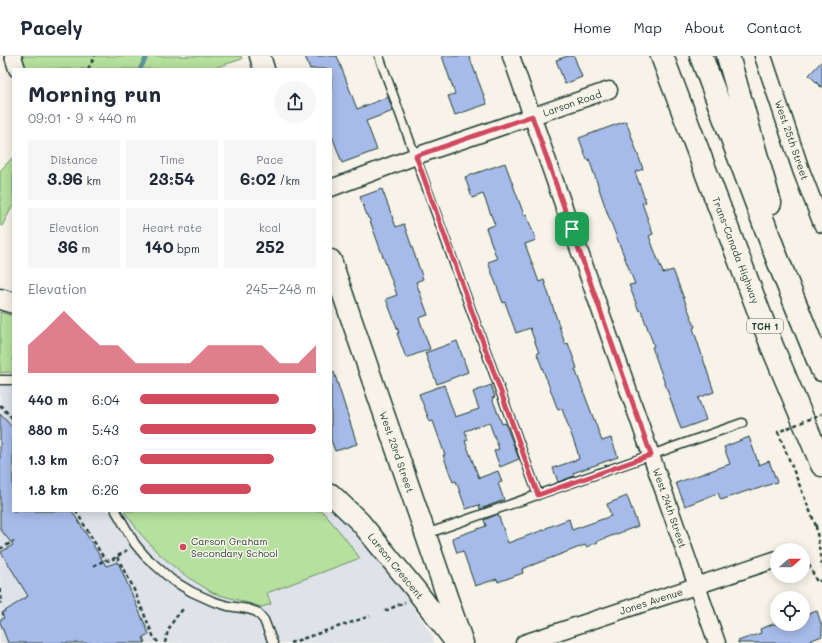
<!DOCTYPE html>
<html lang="en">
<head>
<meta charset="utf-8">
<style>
  :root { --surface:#fff; --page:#f6f6f7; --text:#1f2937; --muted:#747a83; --line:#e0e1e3; --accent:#d1495b }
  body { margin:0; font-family:Mali,sans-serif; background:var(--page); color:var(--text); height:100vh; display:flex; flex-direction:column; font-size:15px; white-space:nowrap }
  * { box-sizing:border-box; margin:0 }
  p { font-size:13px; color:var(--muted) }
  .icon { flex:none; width:22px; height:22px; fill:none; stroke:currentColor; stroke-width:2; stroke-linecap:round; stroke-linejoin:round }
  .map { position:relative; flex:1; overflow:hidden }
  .side { position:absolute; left:12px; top:12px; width:320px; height:444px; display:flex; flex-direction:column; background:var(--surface); border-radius:0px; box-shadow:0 2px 10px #0003 }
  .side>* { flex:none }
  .needle { width:26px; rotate:70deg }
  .buttons { position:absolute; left:770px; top:487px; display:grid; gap:8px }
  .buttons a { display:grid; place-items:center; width:40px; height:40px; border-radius:50%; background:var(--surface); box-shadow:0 2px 10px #0003; font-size:20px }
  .pin { position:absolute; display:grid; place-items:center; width:34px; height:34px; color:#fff; margin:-17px; border-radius:8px; box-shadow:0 2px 6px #0006 }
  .round { display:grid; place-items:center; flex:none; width:42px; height:42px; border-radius:21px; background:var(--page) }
  .overview { display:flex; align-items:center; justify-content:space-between; height:68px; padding:0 16px }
  h1 { font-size:22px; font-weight:700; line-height:30px }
  .figures { display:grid; grid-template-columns:repeat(3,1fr); gap:6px; height:68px; padding:4px 16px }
  .figures div { display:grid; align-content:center; border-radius:0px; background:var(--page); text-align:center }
  .figures b { font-size:17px; font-weight:700 }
  .figures small { font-size:11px; font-weight:400 }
  .figures p { font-size:11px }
  .chart { height:112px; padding:8px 16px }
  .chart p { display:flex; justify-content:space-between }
  .chart svg { width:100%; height:72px; margin-top:4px; fill:var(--accent); opacity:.7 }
  ul { padding:0 16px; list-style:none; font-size:13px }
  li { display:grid; grid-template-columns:64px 48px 1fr; align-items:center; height:30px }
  li i { height:10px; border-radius:5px; background:var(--accent) }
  header { display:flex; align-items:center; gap:24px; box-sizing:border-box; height:56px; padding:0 20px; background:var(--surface); border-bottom:1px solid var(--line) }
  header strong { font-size:19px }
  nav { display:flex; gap:22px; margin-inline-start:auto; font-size:14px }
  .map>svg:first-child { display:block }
  .built { fill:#dfe2e9 }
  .green { fill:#b5e09d; stroke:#6a8e68 }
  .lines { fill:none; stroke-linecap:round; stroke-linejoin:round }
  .stream { stroke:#5c959e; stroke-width:4.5 }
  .building { fill:#a7bbea; stroke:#1f3d34 }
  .service-casing { stroke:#1f3d34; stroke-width:11 }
  .minor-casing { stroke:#1f3d34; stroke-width:19 }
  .tertiary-casing { stroke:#1f3d34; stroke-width:23 }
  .motorway-casing { stroke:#1f3d34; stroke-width:25 }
  .path { stroke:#1f3d34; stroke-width:2.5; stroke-dasharray:4 3; stroke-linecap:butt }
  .service { stroke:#f7f3e8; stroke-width:8 }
  .minor { stroke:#f7f3e8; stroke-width:16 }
  .tertiary { stroke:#f7f3e8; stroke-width:20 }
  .motorway { stroke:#f7f3e8; stroke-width:22 }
  .path-bridge { stroke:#1f3d34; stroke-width:2.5; stroke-dasharray:4 3; stroke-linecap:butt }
  .route-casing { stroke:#fff; stroke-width:8 }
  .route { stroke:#d1495b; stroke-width:5 }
  .poi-dot { fill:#d1495b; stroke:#f7f3e8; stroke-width:1.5 }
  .labels { text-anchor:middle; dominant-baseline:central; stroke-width:3; stroke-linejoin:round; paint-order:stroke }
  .shield { fill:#f7f3e8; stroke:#60746a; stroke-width:1 }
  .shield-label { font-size:9px; font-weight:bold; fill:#1f3d34 }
  .street-label { font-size:10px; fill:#1f3d34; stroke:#f7f3e8 }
  .poi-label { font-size:10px; fill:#1f3d34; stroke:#f7f3e8; text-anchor:start }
</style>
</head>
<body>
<header>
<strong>Pacely</strong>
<nav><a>Home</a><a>Map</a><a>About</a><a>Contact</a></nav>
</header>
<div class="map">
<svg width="822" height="587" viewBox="0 0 822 587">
  <rect width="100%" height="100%" fill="#f7f3e8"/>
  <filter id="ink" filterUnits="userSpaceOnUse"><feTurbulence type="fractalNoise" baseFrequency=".025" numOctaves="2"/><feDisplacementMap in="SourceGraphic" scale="8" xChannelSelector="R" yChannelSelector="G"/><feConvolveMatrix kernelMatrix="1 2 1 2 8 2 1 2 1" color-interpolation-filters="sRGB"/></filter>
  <g filter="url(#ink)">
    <path class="built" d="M 4,329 L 13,330 L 13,455 L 331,455 L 331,451 L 396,526 L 433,581 L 434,587 L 0,587 L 0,330 Z"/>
    <path class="green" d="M 21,0 L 241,0 L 242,3 L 211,13 L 27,13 Z
      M 13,101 L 13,149 L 2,170 L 0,169 L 0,115 Z
      M 0,256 L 13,260 L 13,317 L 8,316 L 0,317 Z
      M 124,455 L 322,455 L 341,477 L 360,502 L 267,537 L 271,548 L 262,551 L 213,537 L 180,516 L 157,496 L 139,476 Z"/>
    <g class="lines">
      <path class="stream" d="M 140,13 L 147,0"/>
    </g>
    <path class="building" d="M 305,0 L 337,0 L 357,53 L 388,41 L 393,55 L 366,65 L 377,94 L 342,107 L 331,77 L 331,13 L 310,13 Z
      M 442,0 L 469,0 L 487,48 L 455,59 L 448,40 L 455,38 Z
      M 568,0 L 574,0 L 582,21 L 565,28 L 556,4 Z
      M 822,5 L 822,32 L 809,19 Z
      M 626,65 L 643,113 L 635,116 L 646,146 L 642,147 L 653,178 L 649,180 L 663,217 L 673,214 L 695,271 L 693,272 L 714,336 L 698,342 L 706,364 L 681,373 L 652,291 L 654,290 L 641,254 L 639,255 L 629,229 L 635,228 L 608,159 L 589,103 L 587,104 L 579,82 Z
      M 505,107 L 524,159 L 526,158 L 536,184 L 525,188 L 539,226 L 544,224 L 565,288 L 568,287 L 577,312 L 575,313 L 602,385 L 611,382 L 618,401 L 573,417 L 574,420 L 558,426 L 553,412 L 579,403 L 577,394 L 562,353 L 558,354 L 537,298 L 539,297 L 530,272 L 516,277 L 505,246 L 503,247 L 488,206 L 497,203 L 486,172 L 495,169 L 483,138 L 472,142 L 465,121 Z
      M 382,133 L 396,171 L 404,168 L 423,223 L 416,226 L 428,259 L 419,262 L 430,293 L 406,302 L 397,277 L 399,277 L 386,243 L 397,239 L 369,162 L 368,162 L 360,141 Z
      M 457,285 L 468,316 L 437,328 L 425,297 Z
      M 331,316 L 334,316 L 357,388 L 335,395 L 331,384 Z
      M 444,329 L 455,361 L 479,353 L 473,336 L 491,329 L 495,341 L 492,342 L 502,368 L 505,367 L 519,403 L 500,411 L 494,395 L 499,393 L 489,366 L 465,375 L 468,384 L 465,385 L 479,422 L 498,415 L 502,426 L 498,427 L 504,444 L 480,453 L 479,449 L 466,453 L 456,425 L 453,426 L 443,399 L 445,399 L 433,365 L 430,366 L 419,338 Z
      M 0,358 L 13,372 L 13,455 L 72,455 L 106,510 L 118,506 L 149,578 L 143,581 L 145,587 L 8,587 L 0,566 L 0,564 L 4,562 L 2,557 L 28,540 L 1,496 L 13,489 L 0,473 Z
      M 749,381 L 759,409 L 769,405 L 777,426 L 751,435 L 750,434 L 721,444 L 718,437 L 685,450 L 676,427 L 730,408 L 724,391 Z
      M 627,440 L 638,470 L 598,485 L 598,486 L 586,491 L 585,489 L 522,513 L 523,517 L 498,526 L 497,523 L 475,530 L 463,495 L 457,497 L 452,482 L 486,470 L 484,464 L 498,458 L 508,487 L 546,473 L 546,472 L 569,463 L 572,474 L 611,460 L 607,448 Z
      M 817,555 L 822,571 L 822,580 L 804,587 L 738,587 L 738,585 L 761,577 L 760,573 L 773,568 L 803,568 L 803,560 Z"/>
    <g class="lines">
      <g class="service-casing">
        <path id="service" d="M 379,0 L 538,439
          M 0,324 L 13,324
          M 116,455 L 135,488 L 145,500 L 172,524 L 192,536 L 212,545 L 228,550 L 248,553 L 257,556 L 264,564 L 273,587
          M 426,478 L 742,367"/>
      </g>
      <g class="minor-casing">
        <path id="minor" d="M 13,0 L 17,13
          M 511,0 L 717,587
          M 763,0 L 801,114 L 822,168
          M 331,132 L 416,100 L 609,34
          M 524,587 L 777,503"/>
      </g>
      <g class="tertiary-casing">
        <path id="tertiary" d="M 260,0 L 264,13
          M 331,204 L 463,587
          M 0,243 L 13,247
          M 331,438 L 360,466 L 415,533 L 456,587"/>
      </g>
      <g class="motorway-casing">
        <path id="motorway" d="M 662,0 L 772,290 L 822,409
          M 701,0 L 777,202 L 822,314
          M 728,0 L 770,147"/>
      </g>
      <path class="path" d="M 88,13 L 95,0
        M 0,349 L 13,363
        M 76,455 L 105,504
        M 816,470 L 822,512
        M 0,493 L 14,485
        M 803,496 L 817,526 L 822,524
        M 117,501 L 132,529 L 154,582 L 159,587
        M 93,510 L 105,504 L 110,505 L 127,494
        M 0,533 L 2,546 L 0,547
        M 385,555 L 405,546
        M 165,587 C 168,570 174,563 185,551
        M 290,587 L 370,560"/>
      <use href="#service" class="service"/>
      <use href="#minor" class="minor"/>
      <use href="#tertiary" class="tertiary"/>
      <use href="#motorway" class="motorway"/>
      <path class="path-bridge" d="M 816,470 L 778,376 L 822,358"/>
    </g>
  </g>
  <g class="lines" filter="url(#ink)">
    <g class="route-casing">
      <path id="route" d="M 532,60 L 651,399 L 538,439 L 416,100 Z"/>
    </g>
    <use href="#route" class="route"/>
  </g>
  <circle class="poi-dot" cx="183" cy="491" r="4"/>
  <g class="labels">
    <rect class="shield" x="747" y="263" width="36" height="14" rx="3"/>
    <g class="shield-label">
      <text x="765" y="270">TCH 1</text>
    </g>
    <g class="street-label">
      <text transform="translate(572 47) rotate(-19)">Larson Road</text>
      <text transform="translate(792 84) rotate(71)">West 25th Street</text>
      <text transform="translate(736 194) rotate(69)">Trans-Canada Highway</text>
      <text transform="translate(397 396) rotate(71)">West 23rd Street</text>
      <text transform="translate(670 452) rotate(71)">West 24th Street</text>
      <text transform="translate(396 510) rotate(51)">Larson Crescent</text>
      <text transform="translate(651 545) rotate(-18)">Jones Avenue</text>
    </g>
    <g class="poi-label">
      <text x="191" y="485">Carson Graham<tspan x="191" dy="12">Secondary School</tspan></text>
    </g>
  </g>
</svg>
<div class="buttons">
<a><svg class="needle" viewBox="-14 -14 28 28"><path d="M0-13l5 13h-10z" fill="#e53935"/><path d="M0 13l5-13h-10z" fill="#747a83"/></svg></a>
<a><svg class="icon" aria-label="locate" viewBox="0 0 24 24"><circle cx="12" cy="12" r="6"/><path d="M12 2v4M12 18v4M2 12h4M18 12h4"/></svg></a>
</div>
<div class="pin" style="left:572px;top:173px;background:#1e9e55"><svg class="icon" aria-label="arrive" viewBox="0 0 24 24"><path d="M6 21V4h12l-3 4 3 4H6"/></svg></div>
<section class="side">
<div class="overview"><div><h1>Morning run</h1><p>09:01 · 9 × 440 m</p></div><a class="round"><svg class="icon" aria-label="share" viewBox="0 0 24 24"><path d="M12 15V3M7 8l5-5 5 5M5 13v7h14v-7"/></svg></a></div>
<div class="figures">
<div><p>Distance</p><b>3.96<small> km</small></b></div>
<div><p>Time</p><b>23:54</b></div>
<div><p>Pace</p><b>6:02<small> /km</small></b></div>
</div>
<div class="figures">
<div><p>Elevation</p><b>36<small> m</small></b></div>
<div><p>Heart rate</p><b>140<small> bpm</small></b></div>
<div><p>kcal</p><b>252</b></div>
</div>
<div class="chart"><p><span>Elevation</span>245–248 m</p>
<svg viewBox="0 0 160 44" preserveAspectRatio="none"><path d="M0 44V27L10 17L20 6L30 17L40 27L50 27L60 38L70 38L80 38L90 38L100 27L110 27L120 27L130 27L140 38L150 38L160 27V44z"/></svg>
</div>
<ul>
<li><b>440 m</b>6:04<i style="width:79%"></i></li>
<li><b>880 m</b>5:43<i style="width:100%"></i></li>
<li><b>1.3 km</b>6:07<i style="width:76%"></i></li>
<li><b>1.8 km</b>6:26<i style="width:63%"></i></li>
</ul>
</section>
</div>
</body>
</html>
